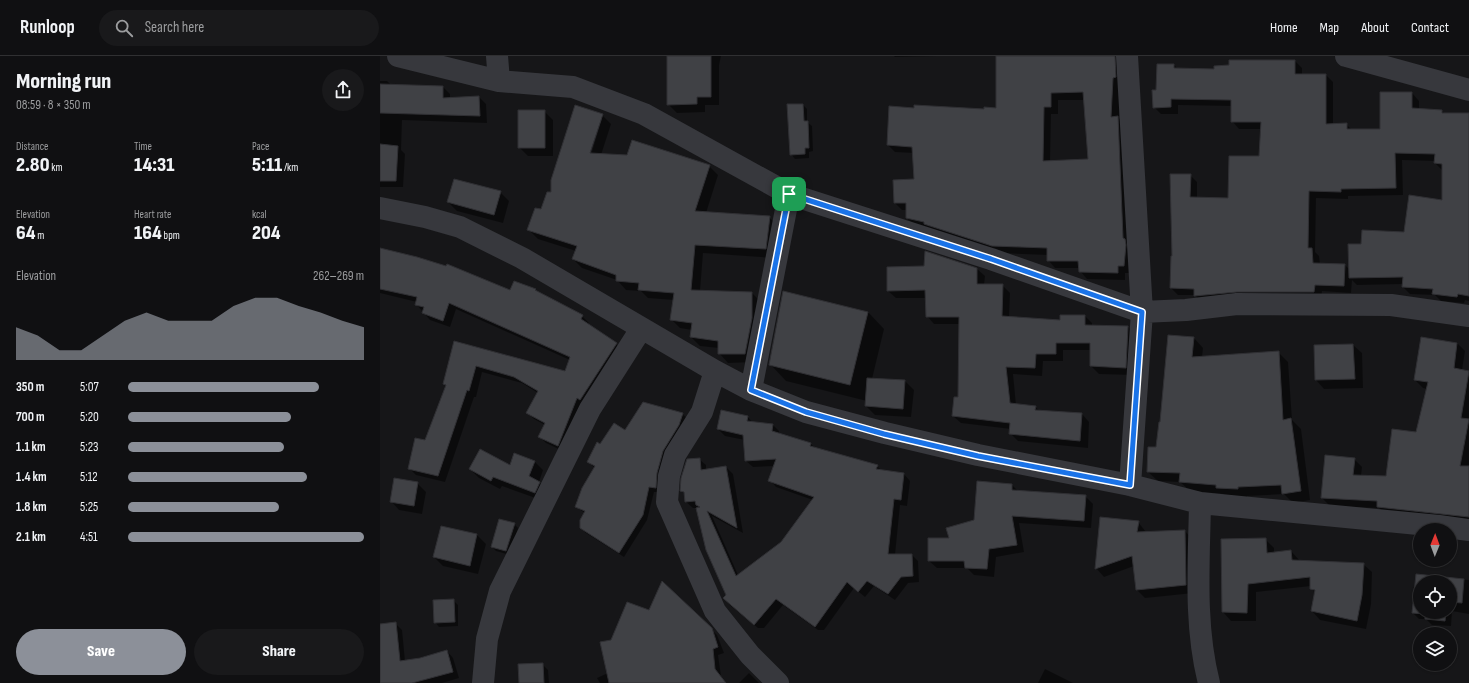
<!DOCTYPE html>
<html lang="en">
<head>
<meta charset="utf-8">
<style>
  :root { --surface:#101012; --page:#19191b; --text:#f1f3f6; --muted:#9c9d9f; --line:#303032; --accent:#8c9099 }
  body { margin:0; font-family:"Sofia Sans Condensed",sans-serif; background:var(--page); color:var(--text); height:100vh; display:flex; flex-direction:column; font-size:15px; white-space:nowrap }
  * { box-sizing:border-box; margin:0 }
  p { font-size:13px; color:var(--muted) }
  .icon { flex:none; width:22px; height:22px; fill:none; stroke:currentColor; stroke-width:2; stroke-linecap:round; stroke-linejoin:round }
  .map { position:relative; flex:1; overflow:hidden }
  .details { display:flex; flex-direction:column; background:var(--surface); width:380px }
  .details>* { flex:none }
  .needle { width:26px; rotate:1deg }
  .controls { position:absolute; left:1033px; top:467px; display:grid; gap:8px }
  .controls a { display:grid; place-items:center; width:44px; height:44px; border-radius:50%; background:var(--surface); box-shadow:0 1px 3px #0004,0 0 0 1px var(--line); font-size:20px }
  .pin { position:absolute; display:grid; place-items:center; width:34px; height:34px; color:#fff; margin:-17px; border-radius:8px; box-shadow:0 2px 6px #0006 }
  .round { display:grid; place-items:center; flex:none; width:42px; height:42px; border-radius:21px; background:var(--page) }
  .head { display:flex; align-items:center; justify-content:space-between; height:68px; padding:0 16px }
  h1 { font-size:22px; font-weight:800; line-height:30px }
  .figures { display:grid; grid-template-columns:repeat(3,1fr); gap:6px; height:68px; padding:4px 16px }
  .figures div { display:grid; align-content:center }
  .figures b { font-size:20px; font-weight:800 }
  .figures small { font-size:11px; font-weight:400 }
  .figures p { font-size:11px }
  .chart { height:112px; padding:8px 16px }
  .chart p { display:flex; justify-content:space-between }
  .chart svg { width:100%; height:72px; margin-top:4px; fill:var(--accent); opacity:.7 }
  .cta { display:flex; gap:8px; margin-top:auto; padding:8px 16px }
  .cta a { flex:1; height:46px; border-radius:24px; background:var(--accent); color:#fff; font-size:16px; font-weight:800; line-height:46px; text-align:center }
  .cta a+a { background:var(--page); color:var(--text) }
  ul { padding:0 16px; list-style:none; font-size:13px }
  li { display:grid; grid-template-columns:64px 48px 1fr; align-items:center; height:30px }
  li i { height:10px; border-radius:5px; background:var(--accent) }
  header { display:flex; align-items:center; gap:24px; box-sizing:border-box; height:56px; padding:0 20px; background:var(--surface); border-bottom:1px solid var(--line) }
  header strong { font-size:19px }
  nav { display:flex; gap:22px; margin-inline-start:auto; font-size:14px }
  .search { width:280px; height:36px; background:var(--page); display:flex; align-items:center; gap:10px; box-sizing:border-box; padding:0 14px; border-radius:22px; color:var(--muted); font-size:15px }
  main { display:flex; flex:1; min-height:0 }
  .map>svg:first-child { display:block }
  .shadow { fill:#0007; fill-rule:evenodd }
  .building { fill:#404145; stroke:#303034; fill-rule:evenodd }
  .lines { fill:none; stroke-linecap:round; stroke-linejoin:round }
  .minor { stroke:#37383d; stroke-width:22 }
  .route-casing { stroke:#fff; stroke-width:8 }
  .route { stroke:#1a73e8; stroke-width:5 }
</style>
</head>
<body>
<header>
<strong>Runloop</strong>
<div class="search"><svg class="icon" aria-label="search" viewBox="0 0 24 24"><circle cx="10" cy="10" r="6"/><path d="M15 15l6 6"/></svg>Search here</div>
<nav><a>Home</a><a>Map</a><a>About</a><a>Contact</a></nav>
</header>
<main>
<section class="details">
<div class="head"><div><h1>Morning run</h1><p>08:59 · 8 × 350 m</p></div><a class="round"><svg class="icon" aria-label="share" viewBox="0 0 24 24"><path d="M12 15V3M7 8l5-5 5 5M5 13v7h14v-7"/></svg></a></div>
<div class="figures">
<div><p>Distance</p><b>2.80<small> km</small></b></div>
<div><p>Time</p><b>14:31</b></div>
<div><p>Pace</p><b>5:11<small> /km</small></b></div>
</div>
<div class="figures">
<div><p>Elevation</p><b>64<small> m</small></b></div>
<div><p>Heart rate</p><b>164<small> bpm</small></b></div>
<div><p>kcal</p><b>204</b></div>
</div>
<div class="chart"><p><span>Elevation</span>262–269 m</p>
<svg viewBox="0 0 160 44" preserveAspectRatio="none"><path d="M0 44V24L10 29L20 38L30 38L40 29L50 20L60 15L70 20L80 20L90 20L100 11L110 6L120 6L130 11L140 15L150 20L160 24V44z"/></svg>
</div>
<ul>
<li><b>350 m</b>5:07<i style="width:81%"></i></li>
<li><b>700 m</b>5:20<i style="width:69%"></i></li>
<li><b>1.1 km</b>5:23<i style="width:66%"></i></li>
<li><b>1.4 km</b>5:12<i style="width:76%"></i></li>
<li><b>1.8 km</b>5:25<i style="width:64%"></i></li>
<li><b>2.1 km</b>4:51<i style="width:100%"></i></li>
</ul>
<div class="cta"><a>Save</a><a>Share</a></div>
</section>
<div class="map">
<svg width="1089" height="627" viewBox="0 0 1089 627">
  <rect width="100%" height="100%" fill="#161618"/>
  <path class="shadow" d="M 288,0 L 341,0 L 339,9 L 339,49 L 325,49 L 325,56 L 297,57 L 288,48 Z
    M 514,0 L 557,0 L 515,1 Z
    M 617,0 L 744,0 L 739,62 L 745,69 L 751,217 L 745,217 L 745,224 L 707,223 L 700,215 L 699,212 L 675,212 L 668,204 L 668,199 L 620,197 L 534,169 L 527,162 L 527,154 L 522,154 L 515,147 L 535,124 L 534,97 L 515,96 L 508,89 L 605,54 L 617,53 ZM 678,44 L 704,44 L 709,104 L 670,105 L 671,58 L 678,58 Z
    M 915,5 L 922,12 L 922,19 L 946,19 L 953,26 L 953,68 L 966,68 L 972,74 L 1001,74 L 1032,37 L 1039,45 L 1039,53 L 1062,55 L 1065,58 L 1089,58 L 1089,245 L 1085,244 L 1084,247 L 1061,245 L 1055,239 L 1030,238 L 1023,231 L 1023,228 L 977,229 L 972,224 L 971,237 L 942,235 L 941,243 L 822,247 L 815,239 L 798,239 L 791,232 L 810,119 L 817,126 L 817,142 L 849,143 L 880,101 L 881,73 L 859,73 L 852,65 L 852,50 L 798,49 L 798,58 L 781,58 L 774,51 L 777,35 L 794,9 L 798,13 L 835,14 ZM 1022,104 L 1055,105 L 1055,107 L 1062,114 L 1063,145 L 1025,177 L 982,189 L 970,214 L 965,209 L 940,208 L 939,200 L 935,196 L 936,142 L 968,143 L 968,140 L 1023,139 Z
    M 0,25 L 7,25 L 11,29 L 63,31 L 70,38 L 70,43 L 99,41 L 106,48 L 107,67 L 22,64 L 21,94 L 25,98 L 23,131 L 0,131 Z
    M 423,49 L 427,53 L 427,66 L 432,70 L 433,95 L 429,96 L 429,102 L 415,103 L 411,98 Z
    M 164,55 L 173,64 L 173,100 L 148,100 L 139,91 Z
    M 222,59 L 231,68 L 221,99 L 329,110 L 338,119 L 326,157 L 389,161 L 398,170 L 394,202 L 323,197 L 320,235 L 372,237 L 381,246 L 374,306 L 348,307 L 339,297 L 339,292 L 320,290 L 311,281 L 312,274 L 300,272 L 291,263 L 294,244 L 268,242 L 261,235 L 246,234 L 237,224 L 202,212 L 193,203 L 196,195 L 158,183 L 149,174 ZM 220,63 L 222,63 L 210,102 L 208,102 Z
    M 120,136 L 129,145 L 123,167 L 77,155 L 68,146 Z
    M 0,193 L 131,235 L 155,234 L 202,260 L 209,267 L 208,269 L 236,288 L 243,295 L 185,396 L 166,387 L 160,381 L 165,369 L 154,363 L 147,356 L 158,337 L 142,327 L 102,316 L 96,341 L 94,341 L 65,426 L 36,419 L 29,412 L 46,385 L 66,330 L 64,328 L 75,286 L 186,316 L 190,304 L 76,253 L 70,271 L 50,264 L 36,248 L 37,246 L 0,237 Z
    M 597,213 L 605,220 L 604,229 L 622,229 L 630,237 L 629,261 L 681,265 L 705,260 L 712,267 L 712,270 L 748,271 L 756,279 L 753,319 L 719,318 L 711,310 L 711,294 L 683,294 L 683,305 L 663,305 L 662,320 L 633,318 L 636,349 L 655,351 L 660,355 L 702,358 L 709,366 L 708,392 L 638,385 L 630,377 L 631,373 L 581,367 L 573,360 L 579,342 L 580,268 L 554,268 L 547,260 L 546,242 L 516,242 L 508,235 Z
    M 488,256 L 504,273 L 492,323 L 525,325 L 534,334 L 531,361 L 495,359 L 486,350 L 487,345 L 406,325 L 390,308 Z
    M 814,282 L 823,292 L 822,301 L 898,296 L 908,306 L 912,364 L 921,373 L 930,444 L 913,447 L 904,438 L 867,440 L 867,442 L 847,441 L 843,438 L 810,435 L 800,426 L 778,425 L 768,416 L 777,392 L 781,367 Z
    M 1041,282 L 1077,287 L 1085,295 L 1082,314 L 1089,316 L 1089,468 L 1006,459 L 999,452 L 950,450 L 942,442 L 974,403 L 982,411 L 981,420 L 1007,421 L 1037,377 L 1047,333 L 1043,332 L 1035,324 Z
    M 973,289 L 982,297 L 983,332 L 944,333 L 936,324 Z
    M 342,356 L 368,361 L 373,367 L 393,369 L 399,375 L 399,378 L 430,387 L 436,393 L 497,410 L 502,415 L 524,418 L 530,425 L 527,450 L 520,449 L 515,499 L 532,499 L 538,505 L 539,526 L 528,527 L 515,544 L 494,530 L 485,541 L 474,532 L 444,574 L 438,574 L 403,549 L 384,572 L 378,572 L 351,550 L 344,543 L 348,539 L 317,452 L 313,452 L 306,446 L 306,439 L 301,435 L 319,403 L 326,409 L 326,414 L 346,411 L 353,418 L 363,477 L 332,460 L 358,519 L 401,486 L 433,444 L 396,431 L 390,424 L 395,410 L 373,411 L 366,405 L 365,384 L 345,380 L 338,373 Z
    M 302,358 L 307,362 L 280,436 L 274,436 L 267,464 L 244,501 L 206,477 L 201,472 L 205,457 L 196,451 L 215,412 L 208,406 L 221,389 L 246,376 Z
    M 154,405 L 163,414 L 159,426 L 168,435 L 164,445 L 122,430 L 120,433 L 99,422 L 90,413 L 130,411 Z
    M 37,427 L 46,436 L 42,458 L 19,454 L 11,445 Z
    M 632,429 L 639,436 L 705,440 L 713,448 L 711,472 L 639,467 L 644,496 L 616,501 L 614,521 L 594,519 L 587,512 L 557,512 L 549,505 L 570,483 L 595,464 Z
    M 758,466 L 766,476 L 805,475 L 813,484 L 814,537 L 765,542 L 757,534 L 754,510 L 724,521 L 716,512 Z
    M 134,468 L 138,472 L 130,499 L 116,495 L 112,491 Z
    M 97,479 L 106,488 L 98,518 L 63,510 L 54,501 Z
    M 885,483 L 894,492 L 894,497 L 911,495 L 920,505 L 983,508 L 992,516 L 991,548 L 986,573 L 940,564 L 932,555 L 935,538 L 931,530 L 876,536 L 876,565 L 851,565 L 843,556 Z
    M 1037,519 L 1089,524 L 1089,558 L 1072,555 L 1071,570 L 1052,569 L 1046,563 L 1039,563 L 1033,557 ZM 1040,526 L 1070,526 L 1070,556 L 1040,556 Z
    M 73,544 L 78,549 L 78,570 L 59,571 L 55,566 Z
    M 270,555 L 331,573 L 337,579 L 344,597 L 338,599 L 341,620 L 346,627 L 220,627 L 217,622 L 228,617 L 232,585 Z
    M 15,567 L 22,574 L 25,605 L 67,595 L 73,602 L 79,622 L 62,627 L 0,627 L 0,569 Z
    M 162,608 L 168,614 L 169,627 L 140,627 Z
    M 665,613 L 693,627 L 658,627 Z
    M 369,617 L 379,627 L 359,627 Z"/>
  <path class="building" d="M 287,0 L 331,0 L 331,41 L 317,41 L 317,48 L 287,49 Z
    M 616,0 L 735,0 L 736,21 L 733,22 L 731,61 L 738,60 L 743,182 L 745,183 L 746,189 L 744,210 L 738,210 L 738,217 L 699,216 L 698,205 L 667,205 L 667,192 L 612,190 L 544,168 L 544,166 L 526,162 L 526,147 L 514,147 L 513,124 L 534,123 L 532,91 L 507,89 L 509,50 L 534,52 L 534,49 L 604,53 L 604,51 L 616,52 ZM 703,36 L 708,103 L 663,105 L 664,51 L 671,51 L 671,37 Z
    M 849,4 L 915,4 L 915,18 L 946,18 L 946,68 L 967,67 L 967,73 L 1000,73 L 1000,36 L 1032,36 L 1032,52 L 1062,54 L 1062,57 L 1089,57 L 1089,240 L 1078,238 L 1077,241 L 1052,238 L 1053,233 L 1022,231 L 1023,221 L 969,222 L 968,188 L 981,188 L 982,174 L 1024,176 L 1029,139 L 1062,144 L 1062,108 L 1054,107 L 1055,98 L 1015,97 L 1016,132 L 961,133 L 961,136 L 929,135 L 928,192 L 932,192 L 933,207 L 965,208 L 964,230 L 935,229 L 934,236 L 857,236 L 814,240 L 814,233 L 790,232 L 791,200 L 792,200 L 790,118 L 811,118 L 810,141 L 848,142 L 849,100 L 879,100 L 881,66 L 851,66 L 851,44 L 791,43 L 791,51 L 773,52 L 772,34 L 776,34 L 777,8 L 794,8 L 794,12 L 834,13 L 834,10 L 849,9 Z
    M 0,28 L 63,30 L 63,42 L 99,40 L 100,60 L 0,57 Z
    M 407,48 L 423,48 L 424,65 L 428,65 L 429,92 L 425,92 L 425,98 L 410,99 Z
    M 195,49 L 223,58 L 210,97 L 247,99 L 252,84 L 330,109 L 315,155 L 390,160 L 386,193 L 315,189 L 311,234 L 372,236 L 372,262 L 365,298 L 338,298 L 338,285 L 310,281 L 312,267 L 290,264 L 294,237 L 258,234 L 259,227 L 236,225 L 236,219 L 192,203 L 197,190 L 147,174 L 155,152 L 161,153 L 167,136 L 171,136 L 171,124 Z
    M 138,54 L 165,54 L 165,92 L 138,92 Z
    M 0,88 L 18,90 L 16,125 L 0,125 Z
    M 74,123 L 121,135 L 114,159 L 67,146 Z
    M 0,192 L 37,201 L 66,210 L 67,208 L 130,234 L 134,225 L 156,233 L 155,234 L 203,259 L 201,263 L 237,287 L 200,344 L 197,342 L 178,390 L 158,381 L 165,367 L 146,357 L 158,335 L 134,321 L 96,310 L 89,335 L 87,334 L 58,420 L 28,413 L 35,382 L 45,384 L 66,329 L 63,328 L 74,285 L 185,315 L 190,301 L 69,247 L 63,265 L 42,257 L 44,251 L 35,249 L 37,241 L 0,233 Z
    M 545,195 L 597,212 L 597,228 L 623,228 L 622,260 L 680,264 L 680,259 L 705,259 L 705,269 L 748,270 L 746,312 L 710,310 L 710,287 L 676,287 L 676,298 L 656,298 L 655,312 L 626,311 L 630,347 L 656,350 L 655,354 L 702,357 L 700,385 L 629,378 L 630,367 L 572,360 L 574,341 L 578,341 L 579,261 L 546,261 L 545,234 L 507,235 L 507,211 L 544,210 Z
    M 403,235 L 488,256 L 470,329 L 389,309 Z
    M 788,279 L 814,281 L 812,301 L 899,295 L 903,364 L 911,362 L 921,435 L 902,438 L 901,429 L 858,431 L 858,433 L 836,432 L 836,429 L 799,426 L 800,417 L 767,416 L 768,391 L 776,391 L 779,366 L 780,366 Z
    M 1041,281 L 1077,287 L 1074,312 L 1089,315 L 1081,362 L 1089,363 L 1080,410 L 1089,410 L 1089,461 L 997,451 L 997,445 L 941,442 L 945,399 L 975,402 L 973,419 L 1006,420 L 1012,373 L 1036,376 L 1048,326 L 1034,324 Z
    M 973,288 L 975,323 L 935,324 L 934,289 Z
    M 487,322 L 525,324 L 523,353 L 485,350 Z
    M 263,346 L 303,357 L 299,369 L 283,395 L 277,417 L 276,432 L 269,431 L 263,459 L 239,497 L 200,472 L 200,464 L 205,455 L 195,451 L 202,432 L 215,410 L 207,406 L 217,386 L 220,388 L 234,367 L 245,374 Z
    M 341,354 L 368,360 L 367,365 L 393,368 L 392,375 L 431,387 L 430,390 L 498,409 L 496,413 L 524,417 L 521,444 L 514,443 L 508,498 L 532,498 L 533,520 L 521,521 L 508,538 L 487,525 L 478,536 L 467,526 L 435,571 L 396,543 L 374,569 L 344,543 L 343,542 L 346,539 L 326,494 L 316,452 L 320,451 L 316,449 L 315,445 L 305,446 L 304,436 L 300,435 L 301,422 L 307,403 L 320,402 L 321,414 L 346,410 L 357,472 L 327,455 L 356,520 L 401,486 L 434,441 L 388,425 L 396,403 L 365,405 L 363,379 L 337,373 Z
    M 100,393 L 130,409 L 134,397 L 155,405 L 149,420 L 160,426 L 155,437 L 113,421 L 111,425 L 89,413 Z
    M 14,422 L 38,426 L 34,450 L 10,446 Z
    M 597,425 L 632,428 L 632,434 L 706,439 L 704,465 L 632,460 L 637,489 L 609,493 L 607,513 L 585,512 L 584,505 L 548,505 L 548,482 L 569,482 L 566,472 L 594,464 Z
    M 720,461 L 759,465 L 757,476 L 805,474 L 806,529 L 756,534 L 752,500 L 715,513 Z
    M 119,463 L 135,467 L 126,495 L 111,491 Z
    M 61,470 L 97,478 L 90,510 L 53,501 Z
    M 886,482 L 887,497 L 911,494 L 912,504 L 984,507 L 982,539 L 977,565 L 931,555 L 935,534 L 930,533 L 930,521 L 868,528 L 867,557 L 842,556 L 841,483 Z
    M 1036,518 L 1084,523 L 1082,547 L 1070,546 L 1070,526 L 1040,526 L 1040,556 L 1066,556 L 1065,565 L 1045,563 L 1045,558 L 1032,557 Z
    M 282,525 L 332,572 L 338,591 L 333,593 L 335,613 L 346,627 L 229,627 L 220,586 L 231,584 L 247,546 L 269,554 Z
    M 74,543 L 75,566 L 54,567 L 53,544 Z
    M 16,566 L 20,605 L 40,602 L 67,594 L 73,616 L 32,627 L 0,627 L 0,568 Z
    M 163,607 L 164,627 L 139,627 L 138,608 Z"/>
  <g class="lines">
    <path class="minor" d="M 18,0 L 119,25 L 193,31 L 264,58 L 409,138 L 611,203 L 762,256 L 806,254 L 857,248 L 1011,249 L 1089,260
      M 117,0 L 119,25
      M 747,0 L 762,256 L 750,429
      M 966,0 L 1089,34
      M 0,152 L 45,161 L 80,171 L 142,202 L 335,315 L 371,334 L 426,356 L 505,377 L 598,399 L 750,429 L 820,447 L 1059,470 L 1089,474
      M 335,315 L 322,356 L 295,399 L 289,420 L 287,446 L 335,555 L 370,599 L 398,627
      M 371,334 L 409,138
      M 820,447 C 819,506 814,569 829,627
      M 103,627 L 107,583 L 120,535 L 210,353 L 261,273"/>
  </g>
  <g class="lines">
    <g class="route-casing">
      <path id="route" d="M 409,138 L 611,203 L 762,256 L 750,429 L 598,400 L 504,378 L 426,356 L 371,334 Z"/>
    </g>
    <use href="#route" class="route"/>
  </g>
</svg>
<div class="controls">
<a><svg class="needle" viewBox="-14 -14 28 28"><path d="M0-13l5 13h-10z" fill="#e53935"/><path d="M0 13l5-13h-10z" fill="#9c9d9f"/></svg></a>
<a><svg class="icon" aria-label="locate" viewBox="0 0 24 24"><circle cx="12" cy="12" r="6"/><path d="M12 2v4M12 18v4M2 12h4M18 12h4"/></svg></a>
<a><svg class="icon" aria-label="layers" viewBox="0 0 24 24"><path d="M12 4l9 5-9 5-9-5zM3 14l9 5 9-5"/></svg></a>
</div>
<div class="pin" style="left:409px;top:138px;background:#1e9e55"><svg class="icon" aria-label="arrive" viewBox="0 0 24 24"><path d="M6 21V4h12l-3 4 3 4H6"/></svg></div>
</div>
</main>
</body>
</html>
